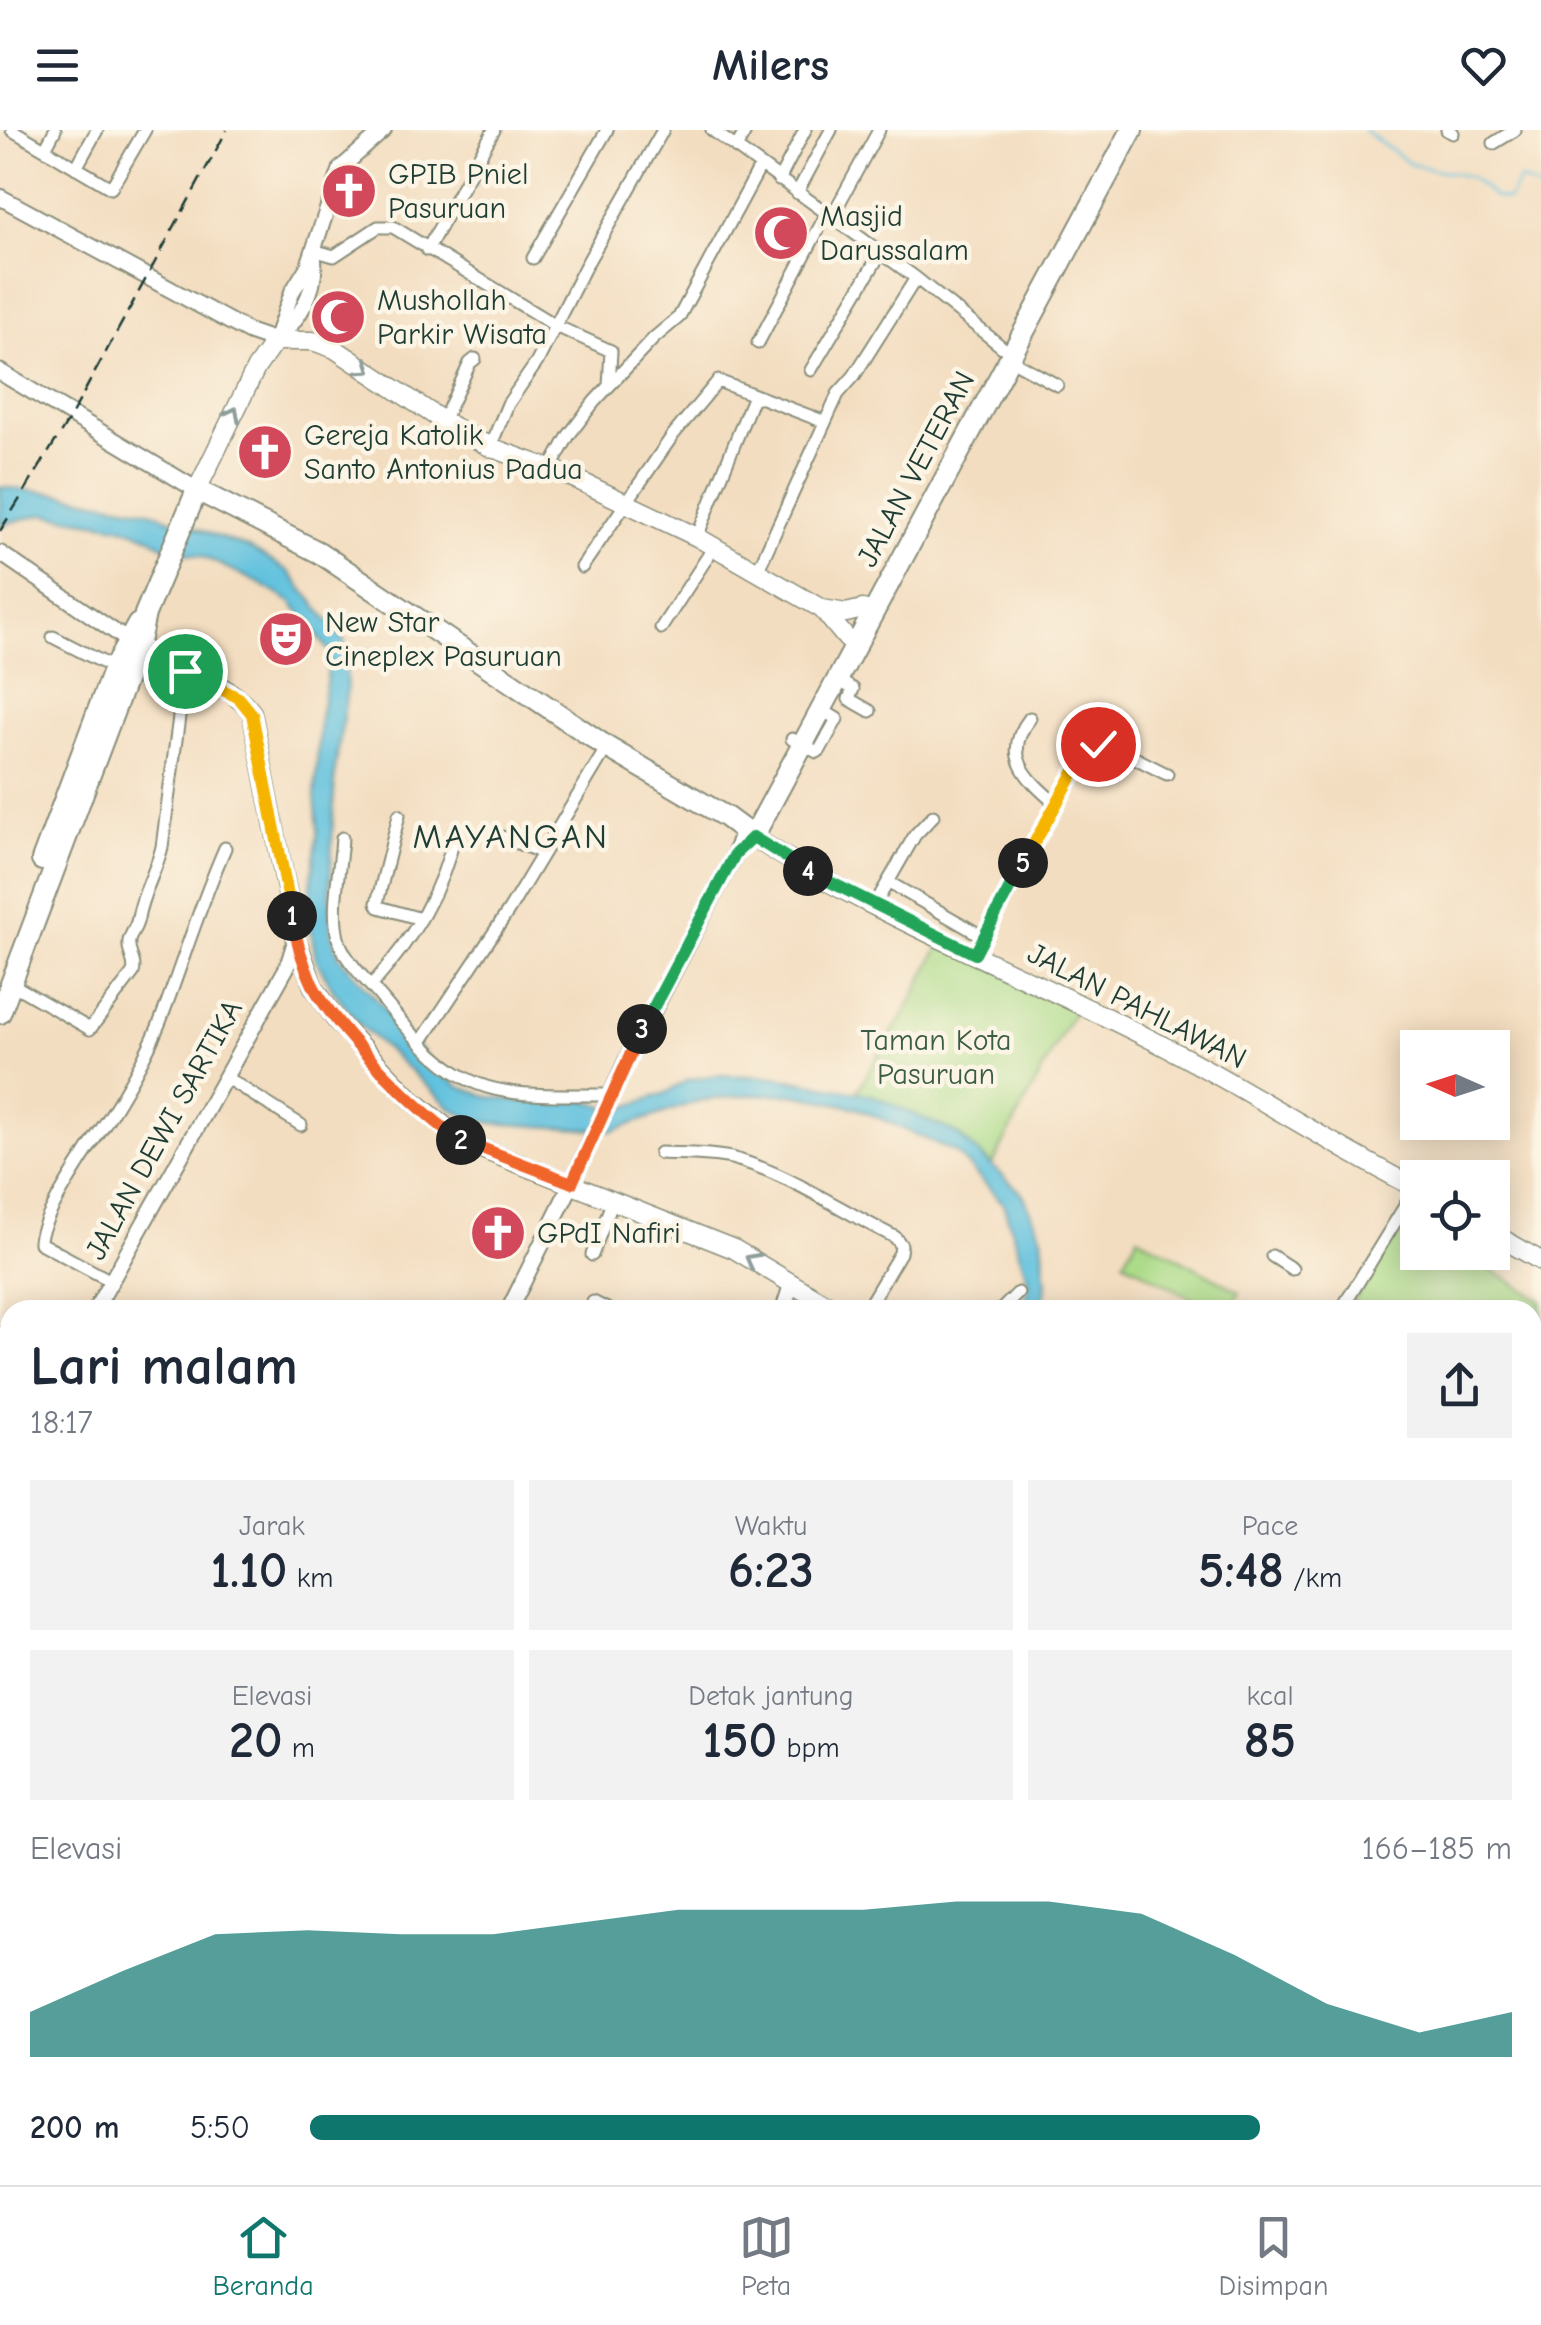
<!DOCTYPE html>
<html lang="id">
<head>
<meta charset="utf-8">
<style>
  :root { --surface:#fff; --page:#f2f2f3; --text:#1f2937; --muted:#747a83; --line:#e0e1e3; --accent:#0f766e }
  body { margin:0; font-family:"Comic Neue",sans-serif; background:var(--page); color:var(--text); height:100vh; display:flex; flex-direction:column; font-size:38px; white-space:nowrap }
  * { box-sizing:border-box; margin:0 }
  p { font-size:32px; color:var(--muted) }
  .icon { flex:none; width:55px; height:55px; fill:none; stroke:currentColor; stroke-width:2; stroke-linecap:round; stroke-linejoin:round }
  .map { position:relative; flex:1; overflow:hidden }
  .side { position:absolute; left:0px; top:1170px; width:1542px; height:885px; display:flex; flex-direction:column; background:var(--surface); border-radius:30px 30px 0 0; box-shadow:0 5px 25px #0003 }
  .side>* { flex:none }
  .needle { width:65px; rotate:273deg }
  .tools { position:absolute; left:1400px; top:900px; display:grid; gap:20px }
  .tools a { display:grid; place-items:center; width:110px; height:110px; border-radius:0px; background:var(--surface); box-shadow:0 5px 25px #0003; font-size:50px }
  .pin { position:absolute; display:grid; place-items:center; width:85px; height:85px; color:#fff; margin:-42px; border:5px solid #fff; border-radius:50%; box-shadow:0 2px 10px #0007 }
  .km { position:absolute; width:50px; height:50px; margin:-25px; border-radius:50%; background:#222; color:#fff; font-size:28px; line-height:50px; text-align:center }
  .round { display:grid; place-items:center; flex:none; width:105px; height:105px; border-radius:0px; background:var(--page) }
  .headline { display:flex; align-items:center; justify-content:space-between; height:170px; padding:0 30px }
  h1 { font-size:55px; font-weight:800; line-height:75px }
  .figures { display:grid; grid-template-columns:repeat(3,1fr); gap:15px; height:170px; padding:10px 30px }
  .figures div { display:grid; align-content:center; border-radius:0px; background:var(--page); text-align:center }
  .figures b { font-size:50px; font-weight:800 }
  .figures small { font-size:28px; font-weight:400 }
  .figures p { font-size:28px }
  .chart { height:280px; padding:20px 30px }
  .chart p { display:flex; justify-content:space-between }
  .chart svg { width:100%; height:180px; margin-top:10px; fill:var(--accent); opacity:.7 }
  ul { padding:0 30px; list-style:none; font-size:32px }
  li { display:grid; grid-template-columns:160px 120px 1fr; align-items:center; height:75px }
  li i { height:25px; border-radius:12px; background:var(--accent) }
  header { display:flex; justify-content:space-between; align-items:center; height:130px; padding:0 30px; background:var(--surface); font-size:45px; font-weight:800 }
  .tab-bar { display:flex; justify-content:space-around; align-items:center; height:140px; border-top:2px solid var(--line); background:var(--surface); font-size:28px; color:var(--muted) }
  .tab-bar a { display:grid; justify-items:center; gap:5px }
  .tab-bar .active { color:var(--accent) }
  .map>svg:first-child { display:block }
  .green { fill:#acdb89; stroke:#668c5e; stroke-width:2.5 }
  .water { fill:#60c1de; stroke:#407f89; stroke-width:2.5 }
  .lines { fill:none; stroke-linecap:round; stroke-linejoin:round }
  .stream { stroke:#60c1de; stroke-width:2.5 }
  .river { stroke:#60c1de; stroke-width:18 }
  .minor-casing { stroke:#898d7a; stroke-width:15 }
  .tertiary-casing { stroke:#898d7a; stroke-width:18 }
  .secondary-casing { stroke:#898d7a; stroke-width:19 }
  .primary-casing { stroke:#898d7a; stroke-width:21 }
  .trunk-casing { stroke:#898d7a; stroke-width:24 }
  .minor { stroke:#fff; stroke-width:11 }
  .tertiary { stroke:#fff; stroke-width:14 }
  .secondary { stroke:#fff; stroke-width:15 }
  .primary { stroke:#fff; stroke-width:18 }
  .trunk { stroke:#fff; stroke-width:20 }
  .rail { stroke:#1f3d34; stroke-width:2.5; stroke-dasharray:15 8; stroke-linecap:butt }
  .oneway { stroke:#8f9e9a }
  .split-1-casing { stroke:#fff; stroke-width:20 }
  .split-2-casing { stroke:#fff; stroke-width:20 }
  .split-3-casing { stroke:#fff; stroke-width:20 }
  .split-4-casing { stroke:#fff; stroke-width:20 }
  .split-5-casing { stroke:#fff; stroke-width:20 }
  .split-6-casing { stroke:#fff; stroke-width:20 }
  .split-1 { stroke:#f5b400; stroke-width:12 }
  .split-2 { stroke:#f0652b; stroke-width:12 }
  .split-3 { stroke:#f0652b; stroke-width:12 }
  .split-4 { stroke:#22a559; stroke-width:12 }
  .split-5 { stroke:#22a559; stroke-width:12 }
  .split-6 { stroke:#f5b400; stroke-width:12 }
  .labels { text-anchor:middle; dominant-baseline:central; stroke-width:9; stroke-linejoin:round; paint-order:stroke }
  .poi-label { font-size:30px; fill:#1f3d34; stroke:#fcf5e5; text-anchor:start }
  .street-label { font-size:30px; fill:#1f3d34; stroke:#fcf5e5 }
  .park-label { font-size:30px; fill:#3b5d45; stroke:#fcf5e5 }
  .quarter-label { font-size:35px; letter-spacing:2.5px; fill:#1f3d34; stroke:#fcf5e5 }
</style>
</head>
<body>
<header><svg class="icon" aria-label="menu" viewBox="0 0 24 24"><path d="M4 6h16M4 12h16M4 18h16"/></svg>Milers<svg class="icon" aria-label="heart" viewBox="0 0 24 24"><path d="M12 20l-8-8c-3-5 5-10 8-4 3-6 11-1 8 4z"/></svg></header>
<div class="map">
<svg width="1541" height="2055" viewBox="0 0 1541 2055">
  <rect width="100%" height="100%" fill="#fcf5e5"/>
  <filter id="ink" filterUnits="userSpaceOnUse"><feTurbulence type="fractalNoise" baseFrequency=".01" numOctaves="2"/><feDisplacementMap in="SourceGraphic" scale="20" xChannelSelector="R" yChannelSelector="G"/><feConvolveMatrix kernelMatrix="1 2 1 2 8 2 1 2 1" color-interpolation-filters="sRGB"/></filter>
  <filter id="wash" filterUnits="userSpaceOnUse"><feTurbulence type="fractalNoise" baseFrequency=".0048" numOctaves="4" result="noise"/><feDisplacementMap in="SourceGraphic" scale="40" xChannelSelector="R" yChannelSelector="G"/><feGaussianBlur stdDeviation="2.25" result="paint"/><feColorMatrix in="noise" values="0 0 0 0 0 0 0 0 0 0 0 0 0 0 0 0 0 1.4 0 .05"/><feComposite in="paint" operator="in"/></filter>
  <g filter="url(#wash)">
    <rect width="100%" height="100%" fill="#f3ddc0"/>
    <path class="green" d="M 943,809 L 1076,877 L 992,1035 L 956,1003 L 857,961 L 909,876 Z
      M 1404,1086 L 1417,1094 L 1418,1122 L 1464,1123 L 1541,1170 L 1541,1242 L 1533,1256 L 1532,1180 L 1348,1180 Z
      M 1138,1106 L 1240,1162 L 1230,1180 L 1212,1180 L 1124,1131 Z"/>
    <path class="water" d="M 0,357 L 53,363 L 147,380 L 251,419 L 288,441 L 344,510 L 347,560 L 335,640 L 330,760 L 332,804 L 339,826 L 436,938 L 459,957 L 491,967 L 530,972 L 583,970 L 618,980 L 666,963 L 688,950 L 716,945 L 776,947 L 872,965 L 956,1003 L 1023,1064 L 1042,1107 L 1046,1154 L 1043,1180 L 1025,1180 L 1028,1150 L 1003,1073 L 955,1022 L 857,978 L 793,964 L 747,965 L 698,971 L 612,1001 L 493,993 L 468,988 L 450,977 L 361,896 L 334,861 L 316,829 L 308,781 L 318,700 L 315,666 L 320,588 L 330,529 L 330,522 L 308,494 L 291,472 L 259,453 L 202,426 L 169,420 L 148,406 L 120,396 L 43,384 L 0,395 Z"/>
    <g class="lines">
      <path class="stream" d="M 1364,0 L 1410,34 L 1471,47 L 1494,67 L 1508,70 L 1520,49 L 1541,61"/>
      <path class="river" d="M 1532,1524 L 1541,1527"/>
    </g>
  </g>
  <g filter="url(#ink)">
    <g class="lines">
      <g class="minor-casing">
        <path id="minor" d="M 12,0 L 111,58 L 145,0
          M 712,0 L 916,148 L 1002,217
          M 1447,0 L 1453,3
          M 1494,13 L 1515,0
          M 736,18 L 746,0
          M 45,19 L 55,0
          M 76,38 L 97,0
          M 779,50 L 805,0
          M 797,63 L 831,0
          M 831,88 L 879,0
          M 313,120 L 334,126 L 378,97 L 393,97 L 556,196 L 611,221 L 609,256
          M 427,120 L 494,0
          M 533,128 L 607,0
          M 758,213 L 826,85
          M 1009,229 L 1057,255
          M 811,240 L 880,124
          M 443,291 L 470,233 L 475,229
          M 490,317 L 508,274 L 537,232 L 586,135 L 663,0
          M 550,339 L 569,305 L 594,272 L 654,208 L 679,187 L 760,37
          M 697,407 L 752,270 L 757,266
          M 582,437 L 673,305 L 718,251 L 825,292
          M 757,442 L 838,264 L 854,246 L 916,148
          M 661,498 L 714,417
          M 53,507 L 114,538
          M 838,550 L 853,559 L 849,569 L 870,581
          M 1030,588 C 1001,625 1026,648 1056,674
          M 792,609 L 817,622 L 820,620 L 837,589 L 822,580
          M 399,685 L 377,773 L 379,777 L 421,789
          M 502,707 L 543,723
          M 342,708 C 340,740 331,776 338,808 C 344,831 368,851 383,870 C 466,971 487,965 611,965
          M 888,752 L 915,705 L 933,686
          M 874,776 L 888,752 L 982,806
          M 975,824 L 1089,617 C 1107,609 1148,636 1167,644
          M 10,853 L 90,899 L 133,843 C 137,831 127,824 129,811 C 131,803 137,796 138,788 C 142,763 156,742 162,717 L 185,541
          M 371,856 C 412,810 443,761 456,700
          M 421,912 L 509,780 L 607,617
          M 225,947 L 301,995
          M 660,1023 C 684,1024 707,1023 731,1028 C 789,1043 841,1081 895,1107 L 901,1115 L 900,1123 L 866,1180
          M 592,1125 L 613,1070
          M 1272,1126 L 1292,1139
          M 111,1151 L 40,1113 C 38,1091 95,1009 110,986 C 130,954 150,920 163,884 C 184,828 201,772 225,718
          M 593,1172 L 609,1180
          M 1001,1180 L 1018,1163
          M 1341,1180 L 1416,1058
          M 1532,1278 L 1541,1263
          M 1535,1355 L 1541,1346
          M 1532,1508 L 1541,1511
          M 1532,1540 L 1541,1542
          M 0,1899 L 1,1900
          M 0,2004 L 10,1993
          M 190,2055 L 196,2045
          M 338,2055 L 343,2045
          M 544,2055 L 549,2045
          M 745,2055 L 747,2045
          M 873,2055 L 878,2045
          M 1441,2055 L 1447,2045"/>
      </g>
      <g class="tertiary-casing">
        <path id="tertiary" d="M 275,211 L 292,162 L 308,136 L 341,38 L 384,0
          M 275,211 C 298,191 317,162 314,130
          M 0,423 L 127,510
          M 95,1180 L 287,837 L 296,808
          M 783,1180 L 792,1152
          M 0,1396 L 10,1371
          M 0,1685 L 10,1660
          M 0,1703 L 10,1708
          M 632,2045 L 650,2055"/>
      </g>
      <g class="secondary-casing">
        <path id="secondary" d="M 0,67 L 249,202 L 275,211
          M 0,242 L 197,360
          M 509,1180 L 572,1053 L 626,932 L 735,724 L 743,700"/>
      </g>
      <g class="primary-casing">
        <path id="primary" d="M 197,360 L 256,238 L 275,211 L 313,211 L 335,219 L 443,291 L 490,317 L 567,345 L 697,407 L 822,479 L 847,509
          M 822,479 L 846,483 L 863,479
          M 138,517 C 170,533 234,555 252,583 L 296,808 L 313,856 L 336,890 L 411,969 L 464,1012 L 734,1119 L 836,1180
          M 753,707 C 879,788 1019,842 1152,910 C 1243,956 1327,1013 1418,1059
          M 1492,1103 L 1541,1131
          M 0,1206 L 10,1212
          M 1532,1451 L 1541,1447
          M 0,2036 L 20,2055
          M 1413,2045 L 1428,2055
          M 1126,2055 L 1133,2045"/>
      </g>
      <g class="trunk-casing">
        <path id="trunk" d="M 42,730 L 114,538 L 138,494
          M 0,883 L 138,517 L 145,484 L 197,360 L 320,423 L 607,617 L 726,687 L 753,707 L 1132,0"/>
      </g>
      <use href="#minor" class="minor"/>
      <use href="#tertiary" class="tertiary"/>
      <use href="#secondary" class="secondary"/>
      <use href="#primary" class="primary"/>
      <use href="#trunk" class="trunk"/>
      <path class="rail" d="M 0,401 L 71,286 L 227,0"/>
    </g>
    <defs><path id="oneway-chevron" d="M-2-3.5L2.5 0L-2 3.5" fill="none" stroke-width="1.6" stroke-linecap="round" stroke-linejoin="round" transform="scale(2.5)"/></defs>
    <g class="oneway">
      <use href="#oneway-chevron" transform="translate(365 238) rotate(34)"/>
      <use href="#oneway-chevron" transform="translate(233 284) rotate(-63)"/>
      <use href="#oneway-chevron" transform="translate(752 1130) rotate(-151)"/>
    </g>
  </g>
  <g class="lines" filter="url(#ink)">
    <g class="split-1-casing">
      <path id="split-1" d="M 185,541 L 239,568 L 252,584 L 292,786"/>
    </g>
    <g class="split-2-casing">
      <path id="split-2" d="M 292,786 C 296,809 302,832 312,853 C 330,893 423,988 461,1010"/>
    </g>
    <g class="split-3-casing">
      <path id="split-3" d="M 461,1010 L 572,1053 L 642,899"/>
    </g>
    <g class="split-4-casing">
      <path id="split-4" d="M 642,899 L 735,724 L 753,707 L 808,741"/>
    </g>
    <g class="split-5-casing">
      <path id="split-5" d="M 808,741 L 975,824 L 1023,733"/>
    </g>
    <g class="split-6-casing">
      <path id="split-6" d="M 1023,733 L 1084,625 L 1089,617 L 1098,614"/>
    </g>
    <use href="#split-1" class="split-1"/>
    <use href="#split-2" class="split-2"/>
    <use href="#split-3" class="split-3"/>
    <use href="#split-4" class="split-4"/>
    <use href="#split-5" class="split-5"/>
    <use href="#split-6" class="split-6"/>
  </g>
  <defs>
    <g id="church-disc" transform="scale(2.875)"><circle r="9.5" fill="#d1495b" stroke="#fcf5e5"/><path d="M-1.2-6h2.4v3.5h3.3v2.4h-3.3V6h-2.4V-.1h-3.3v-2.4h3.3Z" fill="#fff"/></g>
    <g id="mosque-disc" transform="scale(2.875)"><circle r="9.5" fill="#d1495b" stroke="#fcf5e5"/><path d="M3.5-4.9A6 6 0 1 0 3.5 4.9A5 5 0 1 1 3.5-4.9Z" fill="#fff"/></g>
    <g id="theatre-disc" transform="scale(2.875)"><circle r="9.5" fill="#d1495b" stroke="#fcf5e5"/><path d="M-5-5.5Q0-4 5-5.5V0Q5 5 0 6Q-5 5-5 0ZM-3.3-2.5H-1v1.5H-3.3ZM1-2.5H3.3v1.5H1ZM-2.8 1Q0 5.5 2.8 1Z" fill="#fff"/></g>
  </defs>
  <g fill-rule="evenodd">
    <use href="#church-disc" x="349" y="61"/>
    <use href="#mosque-disc" x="781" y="103"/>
    <use href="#mosque-disc" x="338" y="187"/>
    <use href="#church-disc" x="265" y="322"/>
    <use href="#theatre-disc" x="286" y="509"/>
    <use href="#church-disc" x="498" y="1103"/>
  </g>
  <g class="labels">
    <g class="poi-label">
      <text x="388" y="44">GPIB Pniel<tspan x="388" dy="34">Pasuruan</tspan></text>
      <text x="820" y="86">Masjid<tspan x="820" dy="34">Darussalam</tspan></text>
      <text x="377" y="170">Mushollah<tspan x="377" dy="34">Parkir Wisata</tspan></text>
      <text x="304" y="305">Gereja Katolik<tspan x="304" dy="34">Santo Antonius Padua</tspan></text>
      <text x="325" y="492">New Star<tspan x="325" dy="34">Cineplex Pasuruan</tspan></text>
      <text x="537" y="1103">GPdI Nafiri</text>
    </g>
    <g class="street-label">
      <text transform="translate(916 339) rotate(-62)">JALAN VETERAN</text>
      <text transform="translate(1137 876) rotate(27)">JALAN PAHLAWAN</text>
      <text transform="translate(164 1000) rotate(-61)">JALAN DEWI SARTIKA</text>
    </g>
    <g class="park-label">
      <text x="936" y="910">Taman Kota<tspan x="936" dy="34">Pasuruan</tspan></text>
    </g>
    <g class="quarter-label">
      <text x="511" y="706">MAYANGAN</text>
    </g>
  </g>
</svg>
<div class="tools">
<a><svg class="needle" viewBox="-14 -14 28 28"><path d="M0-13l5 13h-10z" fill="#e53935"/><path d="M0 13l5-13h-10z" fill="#747a83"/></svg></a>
<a><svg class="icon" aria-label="locate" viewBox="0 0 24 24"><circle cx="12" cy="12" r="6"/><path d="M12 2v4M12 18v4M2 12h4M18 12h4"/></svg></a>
</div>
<div class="pin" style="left:185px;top:541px;background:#1e9e55"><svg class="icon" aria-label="arrive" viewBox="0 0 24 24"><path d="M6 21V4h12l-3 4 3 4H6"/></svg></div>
<div class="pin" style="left:1098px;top:614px;background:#d93025"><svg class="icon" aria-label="check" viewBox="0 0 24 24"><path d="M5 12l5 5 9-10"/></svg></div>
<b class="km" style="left:292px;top:786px">1</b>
<b class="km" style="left:461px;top:1010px">2</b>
<b class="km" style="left:642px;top:899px">3</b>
<b class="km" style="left:808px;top:741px">4</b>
<b class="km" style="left:1023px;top:733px">5</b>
<section class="side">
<div class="headline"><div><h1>Lari malam</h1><p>18:17</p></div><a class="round"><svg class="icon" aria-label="share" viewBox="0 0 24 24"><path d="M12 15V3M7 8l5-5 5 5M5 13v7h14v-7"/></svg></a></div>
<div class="figures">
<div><p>Jarak</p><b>1.10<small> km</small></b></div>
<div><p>Waktu</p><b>6:23</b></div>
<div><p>Pace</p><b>5:48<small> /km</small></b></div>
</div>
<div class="figures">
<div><p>Elevasi</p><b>20<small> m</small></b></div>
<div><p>Detak jantung</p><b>150<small> bpm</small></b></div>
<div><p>kcal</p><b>85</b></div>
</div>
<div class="chart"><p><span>Elevasi</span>166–185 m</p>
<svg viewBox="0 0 160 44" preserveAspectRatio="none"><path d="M0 44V33L10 23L20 14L30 13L40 14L50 14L60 11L70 8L80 8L90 8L100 6L110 6L120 9L130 19L140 31L150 38L160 33V44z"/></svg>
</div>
<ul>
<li><b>200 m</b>5:50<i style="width:79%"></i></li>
</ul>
</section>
</div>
<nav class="tab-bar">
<a class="active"><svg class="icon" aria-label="home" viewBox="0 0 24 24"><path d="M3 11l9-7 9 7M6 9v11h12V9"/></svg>Beranda</a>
<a><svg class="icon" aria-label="map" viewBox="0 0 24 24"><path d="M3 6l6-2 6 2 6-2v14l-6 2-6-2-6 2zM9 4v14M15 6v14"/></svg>Peta</a>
<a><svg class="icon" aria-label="saved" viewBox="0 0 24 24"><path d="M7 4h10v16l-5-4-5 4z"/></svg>Disimpan</a>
</nav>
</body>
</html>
